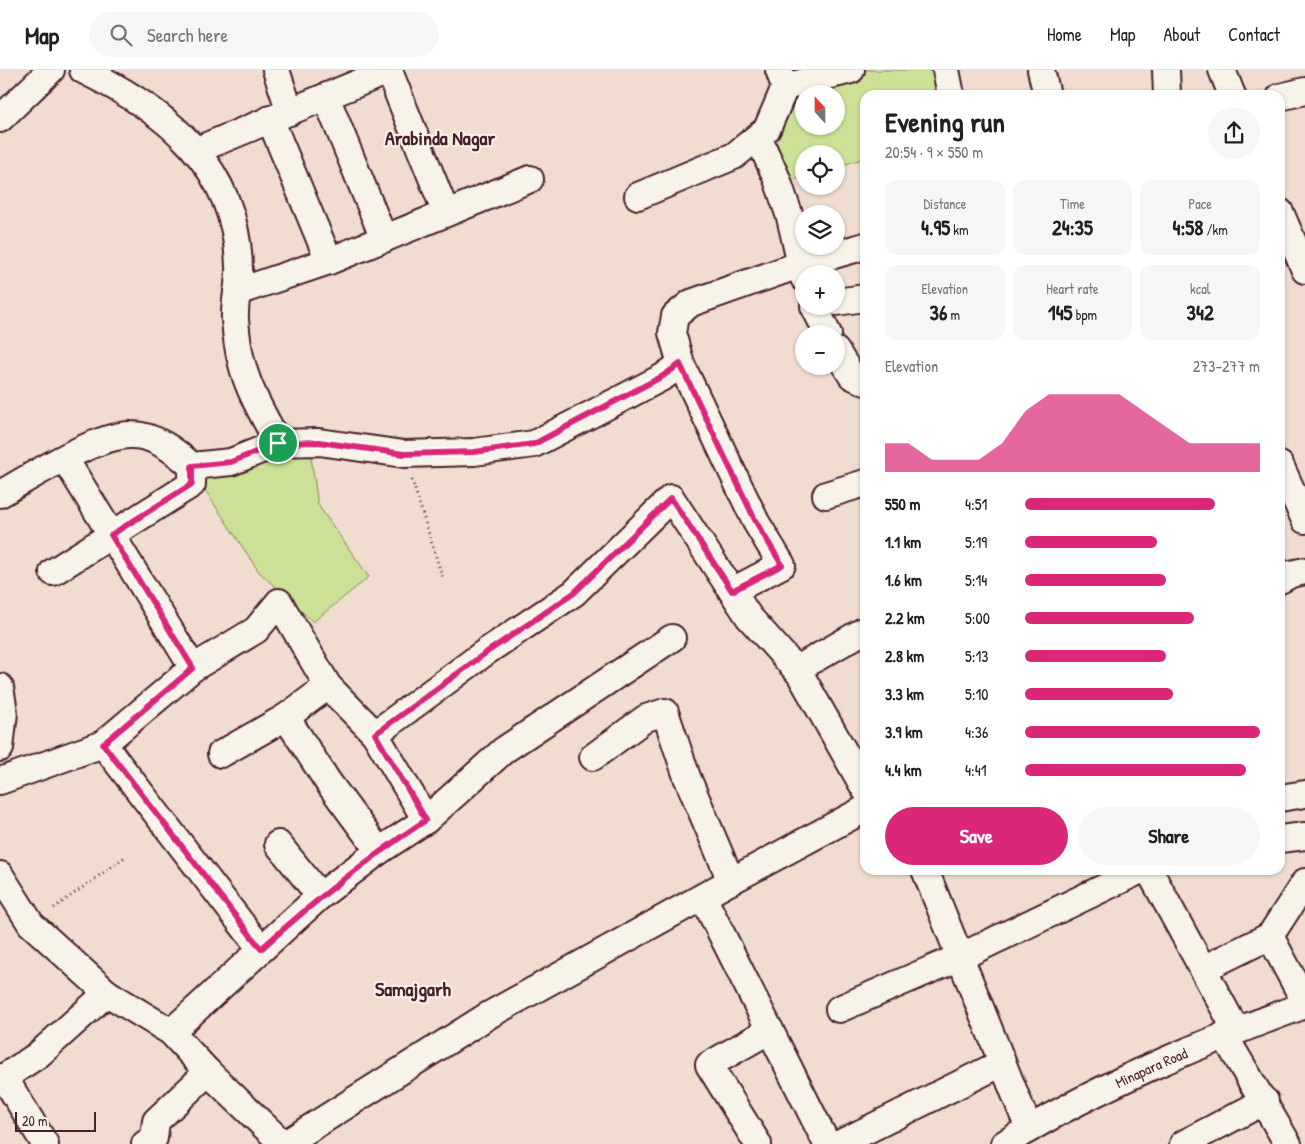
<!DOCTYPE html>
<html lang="en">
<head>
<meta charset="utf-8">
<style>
  :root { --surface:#fff; --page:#f6f6f6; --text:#202124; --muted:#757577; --line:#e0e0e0; --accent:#db2777 }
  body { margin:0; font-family:"Patrick Hand",sans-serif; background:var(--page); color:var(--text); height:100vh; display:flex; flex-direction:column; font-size:19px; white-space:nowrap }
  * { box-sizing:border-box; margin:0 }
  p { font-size:16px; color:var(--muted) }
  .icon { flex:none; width:28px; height:28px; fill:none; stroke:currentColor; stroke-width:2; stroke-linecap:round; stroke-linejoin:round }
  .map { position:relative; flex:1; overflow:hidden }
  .side { position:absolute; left:860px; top:20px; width:425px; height:785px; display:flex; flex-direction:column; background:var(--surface); border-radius:15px; box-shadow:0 1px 4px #0004 }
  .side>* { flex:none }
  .needle { width:32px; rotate:339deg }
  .buttons { position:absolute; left:795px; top:15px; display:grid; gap:10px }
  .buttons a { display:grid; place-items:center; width:50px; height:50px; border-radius:50%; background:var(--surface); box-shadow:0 1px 4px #0004; font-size:25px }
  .scale { position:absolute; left:15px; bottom:12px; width:81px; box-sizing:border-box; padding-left:5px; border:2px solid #4a1f2b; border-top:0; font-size:14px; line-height:18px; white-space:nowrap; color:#4a1f2b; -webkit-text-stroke:4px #f7f3e8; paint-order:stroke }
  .pin { position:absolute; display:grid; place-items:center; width:42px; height:42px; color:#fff; margin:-21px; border:2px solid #fff; border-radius:50%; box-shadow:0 1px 5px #0007 }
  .round { display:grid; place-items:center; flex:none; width:52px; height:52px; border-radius:26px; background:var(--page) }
  .headline { display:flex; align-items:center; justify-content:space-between; height:85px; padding:0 25px }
  h1 { font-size:28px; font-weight:700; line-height:38px }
  .metrics { display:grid; grid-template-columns:repeat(3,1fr); gap:8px; height:85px; padding:5px 25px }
  .metrics div { display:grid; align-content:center; border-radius:12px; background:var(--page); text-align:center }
  .metrics b { font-size:21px; font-weight:700 }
  .metrics small { font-size:14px; font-weight:400 }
  .metrics p { font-size:14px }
  .chart { height:140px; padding:10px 25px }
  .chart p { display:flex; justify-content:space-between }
  .chart svg { width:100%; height:90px; margin-top:5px; fill:var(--accent); opacity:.7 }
  .cta { display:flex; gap:10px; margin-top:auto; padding:10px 25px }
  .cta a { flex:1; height:58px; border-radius:30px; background:var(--accent); color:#fff; font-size:20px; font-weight:700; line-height:58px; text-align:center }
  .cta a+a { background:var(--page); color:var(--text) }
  ul { padding:0 25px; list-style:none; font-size:16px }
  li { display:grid; grid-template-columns:80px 60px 1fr; align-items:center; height:38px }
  li i { height:12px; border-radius:6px; background:var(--accent) }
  header { display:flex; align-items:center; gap:30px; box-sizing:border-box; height:70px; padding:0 25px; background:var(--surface); border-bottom:1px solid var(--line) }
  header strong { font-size:24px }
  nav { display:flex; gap:28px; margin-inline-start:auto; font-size:18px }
  .search { width:350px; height:45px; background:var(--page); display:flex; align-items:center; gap:12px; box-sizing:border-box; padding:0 18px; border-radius:28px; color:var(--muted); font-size:19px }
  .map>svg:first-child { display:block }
  .green { fill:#cce196; stroke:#8b8060; fill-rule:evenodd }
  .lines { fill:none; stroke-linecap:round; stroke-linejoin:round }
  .minor-casing { stroke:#4a1f2b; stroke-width:30 }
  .path { stroke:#4a1f2b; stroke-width:3; stroke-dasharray:1 4; stroke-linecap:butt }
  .minor { stroke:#f7f3e8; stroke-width:26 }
  .route-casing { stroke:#fff; stroke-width:10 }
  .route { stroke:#db2777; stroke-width:6 }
  .labels { text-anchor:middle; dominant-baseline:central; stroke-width:4; stroke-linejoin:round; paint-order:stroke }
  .street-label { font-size:15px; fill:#4a1f2b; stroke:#f7f3e8 }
  .district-label { font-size:20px; font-weight:bold; fill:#4a1f2b; stroke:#f7f3e8 }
</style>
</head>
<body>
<header>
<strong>Map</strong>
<div class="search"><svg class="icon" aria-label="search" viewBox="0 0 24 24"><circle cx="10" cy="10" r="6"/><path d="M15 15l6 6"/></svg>Search here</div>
<nav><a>Home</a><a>Map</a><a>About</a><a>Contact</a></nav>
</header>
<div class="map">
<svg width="1305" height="1074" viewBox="0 0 1305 1074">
  <rect width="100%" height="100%" fill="#f0ddcf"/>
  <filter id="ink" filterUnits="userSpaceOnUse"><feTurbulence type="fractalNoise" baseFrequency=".02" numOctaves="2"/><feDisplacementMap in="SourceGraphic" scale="10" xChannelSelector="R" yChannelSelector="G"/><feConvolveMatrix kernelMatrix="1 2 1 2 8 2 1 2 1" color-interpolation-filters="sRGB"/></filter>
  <g filter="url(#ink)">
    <path class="green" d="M 865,0 L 939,0 L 945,25 L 865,25 L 865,88 L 836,97 L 836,84 L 804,84 L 804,107 L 792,110 L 771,71 L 791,23 ZM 804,24 L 836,24 L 836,56 L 804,56 Z
      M 277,378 L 310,380 L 318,435 L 369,507 L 313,552 L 259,502 L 201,414 L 199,405 Z"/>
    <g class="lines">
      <g class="minor-casing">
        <g id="minor">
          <path d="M 83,0 C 167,41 236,96 239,196 C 240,214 234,231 235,249 C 236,263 238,280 242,294 C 249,322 265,348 278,373"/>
          <path d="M 276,0 L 290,42"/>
          <path d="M 946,0 L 951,25"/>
          <path d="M 1041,0 L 1047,25"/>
          <path d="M 1166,0 L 1167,25"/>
          <path d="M 1222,0 L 1232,25"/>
          <path d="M 389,1 L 446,143"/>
          <path d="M 785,17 L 851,0"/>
          <path d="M 326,27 L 384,169"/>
          <path d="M 1280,27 L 1305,21"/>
          <path d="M 0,49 L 51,0"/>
          <path d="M 270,49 L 329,191"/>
          <path d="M 758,67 L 777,109 L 790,147 L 804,208"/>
          <path d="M 197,80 L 390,0"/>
          <path d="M 638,126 L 734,86 L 767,59 L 785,17 L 779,0"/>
          <path d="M 1280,142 L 1305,200"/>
          <path d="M 237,222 L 329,191 L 530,109"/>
          <path d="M 836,232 L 865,228"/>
          <path d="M 814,236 L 828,264"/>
          <path d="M 836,281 L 852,306 L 865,312"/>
          <path d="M 681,294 L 756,452 L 782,495 L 732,521"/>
          <path d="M 65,389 L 193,598"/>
          <path d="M 1280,395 L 1305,450"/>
          <path d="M 0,424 C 32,406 97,364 132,365 C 155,365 176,382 192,396 L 231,392 L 278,373 L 319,372 L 404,384 L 474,382 L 534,374 L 663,307 L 681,294 L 672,263 L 675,246 L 691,233 L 799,195 L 865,176"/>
          <path d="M 826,425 L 865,413"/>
          <path d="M 53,502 L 192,414 L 192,396"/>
          <path d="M 1280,510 L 1291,504 L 1305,501"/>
          <path d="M 865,560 L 804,595 L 800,604 L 865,719"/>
          <path d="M 0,617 L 4,642 L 0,678"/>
          <path d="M 286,647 L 328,712 L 379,781"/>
          <path d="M 375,664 L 487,581 L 574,523 L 671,428 L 749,547 L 800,604"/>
          <path d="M 103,674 L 261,879"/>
          <path d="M 221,684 L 286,647 L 328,616"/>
          <path d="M 593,687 L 646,648 L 665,642 L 687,707 L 731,811"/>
          <path d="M 0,711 L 103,674 L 193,598 L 256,560 L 279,532 L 328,616 L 375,664 L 426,750"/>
          <path d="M 1280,728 L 1305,724"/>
          <path d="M 1280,769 L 1305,766"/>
          <path d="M 278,774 L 320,826"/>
          <path d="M 925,800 L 1029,1059"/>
          <path d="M 1149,800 L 1236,960"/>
          <path d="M 0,805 L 31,854 L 107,923 L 171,962 L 208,1002 L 283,1074"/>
          <path d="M 703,827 L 827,1074"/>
          <path d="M 1270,866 L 1305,812"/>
          <path d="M 1203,899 L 1270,866 L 1305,932"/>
          <path d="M 839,939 L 960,887 L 1141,800"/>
          <path d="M 171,962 L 320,826 L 379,781 L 426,750 L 504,680 L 672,568"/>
          <path d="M 1224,965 L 1288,1074"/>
          <path d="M 4,1007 L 45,1074"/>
          <path d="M 0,1010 L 38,985 L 107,923"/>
          <path d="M 145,1074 L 154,1068 L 156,1051 L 208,1002"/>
          <path d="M 285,1074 L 489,945 L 731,811 L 865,739"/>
          <path d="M 758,1074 L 709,995 L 770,960"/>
          <path d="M 839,1074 L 1002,993"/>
          <path id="s1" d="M 1004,1074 C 1097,1016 1202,973 1305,935"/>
          <path d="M 1183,1074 L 1265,1031"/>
        </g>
      </g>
      <path class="path" d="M 412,410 L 443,509
        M 54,838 L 125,787"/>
      <use href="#minor" class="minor"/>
    </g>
  </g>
  <g class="lines" filter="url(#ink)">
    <g class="route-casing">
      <path id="route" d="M 680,294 L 756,452 L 782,495 L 732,521 L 671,428 L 574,523 L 487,582 L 375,664 L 426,750 C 367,789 313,832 261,879 L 103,674 L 193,598 L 111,465 L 192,414 L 192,396 L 231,392 L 278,373 L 319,372 L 404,384 L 474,382 L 534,374 L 663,306 Z"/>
    </g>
    <use href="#route" class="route"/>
  </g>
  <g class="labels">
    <g class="street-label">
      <text stroke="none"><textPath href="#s1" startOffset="166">Minapara Road</textPath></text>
    </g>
    <g class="district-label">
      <text x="440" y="67">Arabinda Nagar</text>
      <text x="413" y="918">Samajgarh</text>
    </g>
  </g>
</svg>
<div class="buttons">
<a><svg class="needle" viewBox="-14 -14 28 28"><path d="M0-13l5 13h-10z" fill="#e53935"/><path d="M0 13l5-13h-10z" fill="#757577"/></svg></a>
<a><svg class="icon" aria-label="locate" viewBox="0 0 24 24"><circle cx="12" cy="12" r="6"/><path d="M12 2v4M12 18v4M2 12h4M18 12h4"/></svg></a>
<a><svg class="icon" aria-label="layers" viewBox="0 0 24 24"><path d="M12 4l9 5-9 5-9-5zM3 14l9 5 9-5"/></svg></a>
<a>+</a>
<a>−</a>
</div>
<div class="scale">20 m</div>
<div class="pin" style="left:278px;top:373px;background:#1e9e55"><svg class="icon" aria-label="arrive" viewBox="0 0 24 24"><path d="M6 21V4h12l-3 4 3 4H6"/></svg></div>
<section class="side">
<div class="headline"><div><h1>Evening run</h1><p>20:54 · 9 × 550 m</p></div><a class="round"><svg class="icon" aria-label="share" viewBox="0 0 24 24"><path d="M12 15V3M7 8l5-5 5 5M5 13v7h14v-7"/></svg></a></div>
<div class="metrics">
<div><p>Distance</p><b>4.95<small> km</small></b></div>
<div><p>Time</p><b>24:35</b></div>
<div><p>Pace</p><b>4:58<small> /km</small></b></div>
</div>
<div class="metrics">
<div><p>Elevation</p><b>36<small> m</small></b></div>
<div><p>Heart rate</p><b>145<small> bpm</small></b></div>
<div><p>kcal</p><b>342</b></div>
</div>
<div class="chart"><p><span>Elevation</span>273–277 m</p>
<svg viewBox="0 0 160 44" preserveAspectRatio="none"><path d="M0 44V30L10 30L20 38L30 38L40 38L50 30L60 14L70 6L80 6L90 6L100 6L110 14L120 22L130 30L140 30L150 30L160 30V44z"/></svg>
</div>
<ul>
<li><b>550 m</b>4:51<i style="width:81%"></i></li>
<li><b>1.1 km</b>5:19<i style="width:56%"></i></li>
<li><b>1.6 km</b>5:14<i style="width:60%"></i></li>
<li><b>2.2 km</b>5:00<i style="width:72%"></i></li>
<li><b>2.8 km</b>5:13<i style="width:60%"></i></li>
<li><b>3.3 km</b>5:10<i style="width:63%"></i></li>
<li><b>3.9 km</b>4:36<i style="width:100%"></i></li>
<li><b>4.4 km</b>4:41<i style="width:94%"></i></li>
</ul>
<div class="cta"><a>Save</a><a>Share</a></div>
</section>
</div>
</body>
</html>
